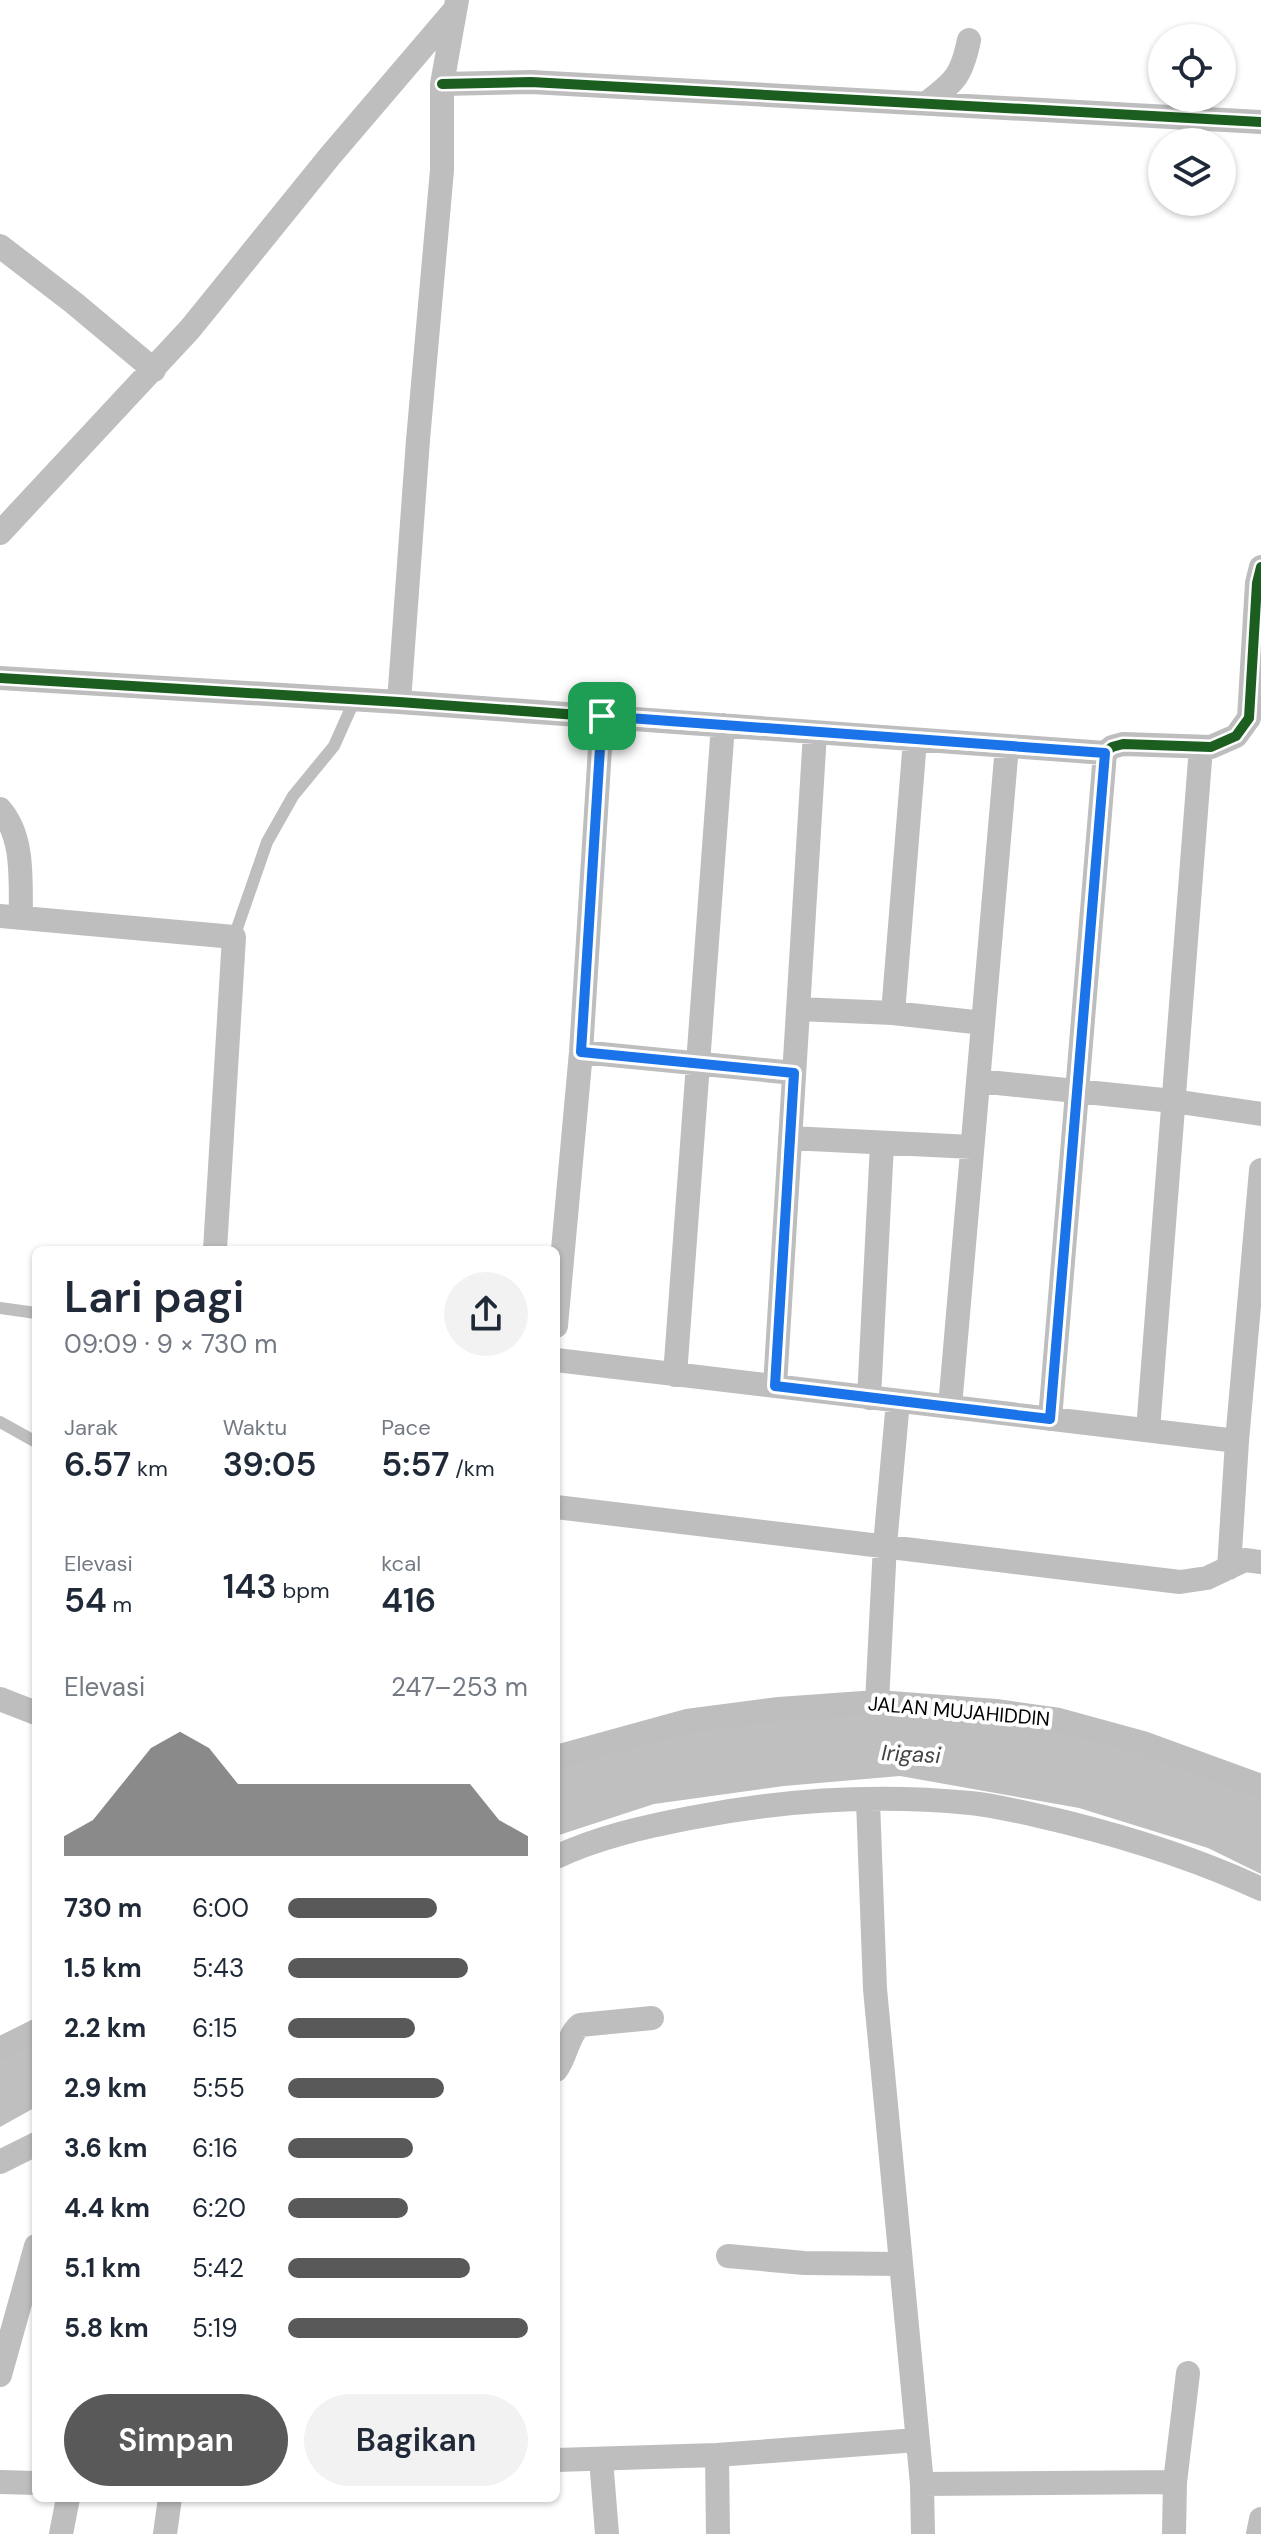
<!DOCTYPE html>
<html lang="id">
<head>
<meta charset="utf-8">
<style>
  :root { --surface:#fff; --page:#f2f2f3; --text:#1f2937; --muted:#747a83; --accent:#595959 }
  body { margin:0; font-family:"DM Sans",sans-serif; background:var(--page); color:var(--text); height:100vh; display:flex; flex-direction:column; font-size:30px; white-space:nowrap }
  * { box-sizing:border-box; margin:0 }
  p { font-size:26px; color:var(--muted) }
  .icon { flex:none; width:44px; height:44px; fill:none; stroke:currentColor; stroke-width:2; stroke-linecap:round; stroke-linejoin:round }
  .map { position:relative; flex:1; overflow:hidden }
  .side { position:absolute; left:32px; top:1246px; width:528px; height:1256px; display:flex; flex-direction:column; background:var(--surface); border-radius:12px; box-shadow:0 2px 6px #0004 }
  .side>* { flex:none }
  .fabs { position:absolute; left:1148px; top:24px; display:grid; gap:16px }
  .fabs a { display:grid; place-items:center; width:88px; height:88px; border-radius:50%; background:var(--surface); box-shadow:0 2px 6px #0004; font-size:40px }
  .pin { position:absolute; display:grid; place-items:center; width:68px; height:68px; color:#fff; margin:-34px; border-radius:16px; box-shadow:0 4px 12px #0006 }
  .round { display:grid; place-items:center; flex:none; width:84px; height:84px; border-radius:42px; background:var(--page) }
  .headline { display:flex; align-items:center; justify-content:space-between; height:136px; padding:0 32px }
  h1 { font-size:44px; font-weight:600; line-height:60px }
  .metrics { display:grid; grid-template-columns:repeat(3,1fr); gap:12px; height:136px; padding:8px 32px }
  .metrics div { display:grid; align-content:center }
  .metrics b { font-size:34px; font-weight:600 }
  .metrics small { font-size:22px; font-weight:400 }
  .metrics p { font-size:22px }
  .chart { height:224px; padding:16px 32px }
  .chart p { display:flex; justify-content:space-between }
  .chart svg { width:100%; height:144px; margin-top:8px; fill:var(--accent); opacity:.7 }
  .action { display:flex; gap:16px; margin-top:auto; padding:16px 32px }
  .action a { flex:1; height:92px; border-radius:48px; background:var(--accent); color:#fff; font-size:32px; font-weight:600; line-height:92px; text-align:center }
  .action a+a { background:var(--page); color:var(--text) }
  ul { padding:0 32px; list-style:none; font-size:26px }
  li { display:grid; grid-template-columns:128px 96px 1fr; align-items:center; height:60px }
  li i { height:20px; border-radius:10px; background:var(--accent) }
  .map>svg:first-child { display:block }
  .water { fill:#bfbfbf }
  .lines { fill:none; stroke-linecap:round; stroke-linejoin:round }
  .lane { stroke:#bebebe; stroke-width:12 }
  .street { stroke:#bebebe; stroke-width:24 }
  .cycleway-casing { stroke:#fff; stroke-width:15 }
  .cycleway { stroke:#1b5e20; stroke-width:10 }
  .route-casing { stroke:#fff; stroke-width:16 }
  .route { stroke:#1a73e8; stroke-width:10 }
  .labels { text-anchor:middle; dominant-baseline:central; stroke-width:8; stroke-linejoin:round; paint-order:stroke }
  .street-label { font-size:20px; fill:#000; stroke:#fff }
  .water-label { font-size:22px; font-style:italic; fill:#444; stroke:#fff }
</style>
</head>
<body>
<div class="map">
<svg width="1261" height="2534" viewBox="0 0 1261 2534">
  <rect width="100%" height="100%" fill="#fff"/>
  <path class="water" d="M 802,1713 L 929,1713 L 1075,1734 L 1238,1785 L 1261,1797 L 1261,1874 L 1208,1848 L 1079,1808 L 900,1776 L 784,1786 L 654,1804 L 556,1836 L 556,1763 L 622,1741 Z
    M 36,2034 L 36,2107 L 0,2127 L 0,2054 Z"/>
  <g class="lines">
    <path class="lane" d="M 234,937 L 267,842 L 293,796 L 334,746 L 355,699
      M 0,1308 L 36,1313
      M 0,1422 L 36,1442"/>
    <path class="street" d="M 442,84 L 531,82 L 1261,122
      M 928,102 C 956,81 962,74 969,40
      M 0,246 L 74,303 L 154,370
      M 0,533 L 190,329 L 330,156 L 452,13
      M 0,678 L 399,702 L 1105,753
      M 399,702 L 418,440 L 442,170 L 442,84 L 457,0
      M 0,809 C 25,838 20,881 21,917
      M 0,916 L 234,937 L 215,1250
      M 798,1009 L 893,1013 L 983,1023
      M 893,1013 L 915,740
      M 581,1052 L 794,1073
      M 978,1081 L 1173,1101 L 1261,1114
      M 790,1138 L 972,1147
      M 556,1326 L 581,1052 L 602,716
      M 556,1360 L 1237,1441 L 1229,1568
      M 675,1375 L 723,725
      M 775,1386 L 815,733
      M 869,1398 L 882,1144
      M 950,1407 L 1007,746
      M 1050,1419 L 1105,753 L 1112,747 L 1123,744 L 1211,747 L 1236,736 L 1249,718 L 1257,583 L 1261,567
      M 1148,1430 L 1201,747
      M 1237,1441 L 1261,1170
      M 556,1507 L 1180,1582 L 1207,1578 L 1245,1560 L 1261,1562
      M 0,1699 L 36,1713
      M 877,1702 L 885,1545 L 898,1401
      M 556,1757 L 687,1721 L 779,1709 L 877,1702 L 996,1711 L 1059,1720 L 1143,1743 L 1261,1786
      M 868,1801 L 875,1989 L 922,2484
      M 556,1857 C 599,1837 644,1827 690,1818 C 781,1800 877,1794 970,1803 C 1001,1806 1034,1815 1065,1822 C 1133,1839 1197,1859 1261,1889
      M 0,2049 L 36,2031
      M 556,2070 C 567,2056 567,2036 580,2025 L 652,2018
      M 0,2162 L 36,2144
      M 728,2256 L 804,2263 L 900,2264
      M 0,2375 L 36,2246
      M 717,2455 L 718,2534
      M 601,2459 L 607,2534
      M 556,2460 L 717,2455 L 917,2440
      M 0,2482 L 36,2483
      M 1175,2482 L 1188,2373
      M 61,2534 L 68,2498
      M 165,2534 L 170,2498
      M 923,2534 L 922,2484 L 1175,2482 L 1174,2534
      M 1258,2534 L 1261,2519"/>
    <g class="cycleway-casing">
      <path id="cycleway" d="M 442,84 L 531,82 L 1261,122
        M 0,678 L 399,702 L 1105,753
        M 1050,1419 L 1105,753 L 1112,747 L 1123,744 L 1211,747 L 1236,736 L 1249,718 L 1257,583 L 1261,567"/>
    </g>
    <use href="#cycleway" class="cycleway"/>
  </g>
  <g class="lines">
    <g class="route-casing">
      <path id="route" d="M 602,716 L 1105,753 L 1050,1419 L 775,1386 L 794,1073 L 581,1052 Z"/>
    </g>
    <use href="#route" class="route"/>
  </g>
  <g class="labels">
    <g class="street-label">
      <text transform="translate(959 1711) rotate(5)">JALAN MUJAHIDDIN</text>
    </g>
    <g class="water-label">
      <text transform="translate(911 1754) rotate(3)">Irigasi</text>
    </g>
  </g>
</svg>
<div class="fabs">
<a><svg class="icon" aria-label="locate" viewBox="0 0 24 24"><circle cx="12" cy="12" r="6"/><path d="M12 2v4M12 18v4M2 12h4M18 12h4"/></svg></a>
<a><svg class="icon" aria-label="layers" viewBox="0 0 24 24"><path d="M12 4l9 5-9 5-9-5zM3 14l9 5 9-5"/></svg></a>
</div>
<div class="pin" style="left:602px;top:716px;background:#1e9e55"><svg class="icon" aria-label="arrive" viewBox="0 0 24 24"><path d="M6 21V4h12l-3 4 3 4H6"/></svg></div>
<section class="side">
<div class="headline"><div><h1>Lari pagi</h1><p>09:09 · 9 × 730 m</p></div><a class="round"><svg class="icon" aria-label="share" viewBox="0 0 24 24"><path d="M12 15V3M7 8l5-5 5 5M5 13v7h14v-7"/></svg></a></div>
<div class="metrics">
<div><p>Jarak</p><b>6.57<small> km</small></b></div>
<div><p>Waktu</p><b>39:05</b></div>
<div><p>Pace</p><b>5:57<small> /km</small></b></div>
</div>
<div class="metrics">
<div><p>Elevasi</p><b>54<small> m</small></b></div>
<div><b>143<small> bpm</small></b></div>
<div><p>kcal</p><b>416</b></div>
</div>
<div class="chart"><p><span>Elevasi</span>247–253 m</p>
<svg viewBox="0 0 160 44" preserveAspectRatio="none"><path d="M0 44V38L10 33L20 22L30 11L40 6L50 11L60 22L70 22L80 22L90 22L100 22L110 22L120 22L130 22L140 22L150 33L160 38V44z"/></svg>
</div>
<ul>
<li><b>730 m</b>6:00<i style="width:62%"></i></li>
<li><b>1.5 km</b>5:43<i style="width:75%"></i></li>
<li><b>2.2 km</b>6:15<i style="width:53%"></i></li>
<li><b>2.9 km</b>5:55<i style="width:65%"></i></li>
<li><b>3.6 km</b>6:16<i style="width:52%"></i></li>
<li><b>4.4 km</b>6:20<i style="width:50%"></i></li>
<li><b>5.1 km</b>5:42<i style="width:76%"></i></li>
<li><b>5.8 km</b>5:19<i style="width:100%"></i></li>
</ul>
<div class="action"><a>Simpan</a><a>Bagikan</a></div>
</section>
</div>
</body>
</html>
